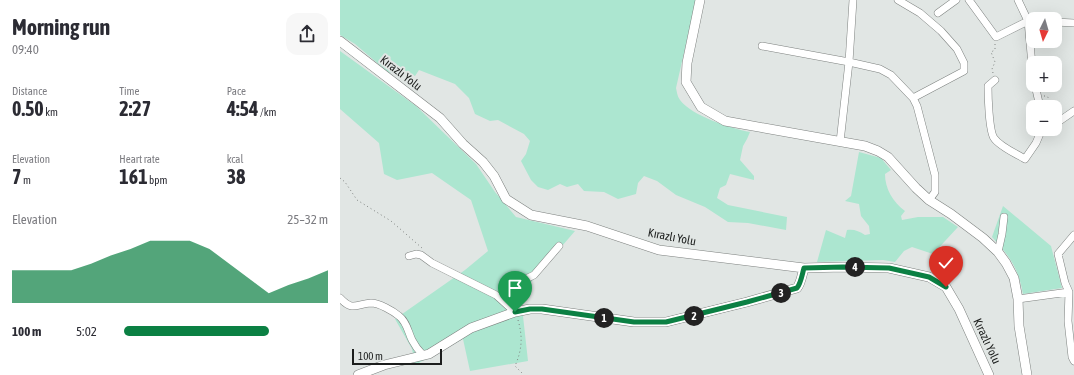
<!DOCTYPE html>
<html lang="en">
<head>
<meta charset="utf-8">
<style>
  :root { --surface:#fff; --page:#f7f7f7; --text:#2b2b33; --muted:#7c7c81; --accent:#0b8043 }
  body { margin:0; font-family:"Asap Condensed",sans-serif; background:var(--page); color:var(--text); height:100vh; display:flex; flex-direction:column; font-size:15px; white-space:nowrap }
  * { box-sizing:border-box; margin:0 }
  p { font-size:13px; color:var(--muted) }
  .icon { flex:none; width:22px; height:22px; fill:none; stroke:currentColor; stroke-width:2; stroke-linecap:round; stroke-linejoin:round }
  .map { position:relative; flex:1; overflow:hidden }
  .drawer { display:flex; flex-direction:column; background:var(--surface); width:340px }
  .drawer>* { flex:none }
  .needle { width:26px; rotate:185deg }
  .fabs { position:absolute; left:686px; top:12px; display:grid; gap:8px }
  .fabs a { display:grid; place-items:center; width:36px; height:36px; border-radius:8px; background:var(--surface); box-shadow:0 4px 16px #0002; font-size:20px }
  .scale { position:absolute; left:12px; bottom:10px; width:90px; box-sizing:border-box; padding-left:4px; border:2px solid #1c1e1d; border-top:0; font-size:11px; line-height:14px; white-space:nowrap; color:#1c1e1d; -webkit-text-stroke:3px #e1e6e4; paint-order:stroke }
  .pin { position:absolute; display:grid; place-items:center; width:34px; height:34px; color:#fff; margin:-41px -17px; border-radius:50% 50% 50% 0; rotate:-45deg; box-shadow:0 0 4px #0007 }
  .pin .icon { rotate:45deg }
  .km { position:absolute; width:20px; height:20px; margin:-10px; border-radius:50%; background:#222; color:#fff; font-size:11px; line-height:20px; text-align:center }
  .round { display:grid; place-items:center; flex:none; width:42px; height:42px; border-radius:12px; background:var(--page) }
  .overview { display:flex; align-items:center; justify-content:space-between; height:68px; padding:0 12px }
  h1 { font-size:22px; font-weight:700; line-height:30px }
  .figures { display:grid; grid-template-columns:repeat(3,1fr); gap:6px; height:68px; padding:4px 12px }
  .figures div { display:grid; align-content:center }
  .figures b { font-size:20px; font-weight:700 }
  .figures small { font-size:11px; font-weight:400 }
  .figures p { font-size:11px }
  .chart { height:112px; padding:8px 12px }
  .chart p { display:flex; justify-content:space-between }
  .chart svg { width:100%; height:72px; margin-top:4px; fill:var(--accent); opacity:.7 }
  ul { padding:0 12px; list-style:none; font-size:13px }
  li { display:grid; grid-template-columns:64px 48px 1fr; align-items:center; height:30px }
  li i { height:10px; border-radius:5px; background:var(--accent) }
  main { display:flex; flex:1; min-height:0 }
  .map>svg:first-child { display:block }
  .green { fill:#ace6d0 }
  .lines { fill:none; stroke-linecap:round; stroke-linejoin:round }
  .minor-casing { stroke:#7d817f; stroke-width:8 }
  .tertiary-casing { stroke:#7d817f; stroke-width:10 }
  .path { stroke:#7f8381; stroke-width:1; stroke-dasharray:1 3; stroke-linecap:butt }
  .minor { stroke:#fff; stroke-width:7 }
  .tertiary { stroke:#fff; stroke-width:9 }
  .route-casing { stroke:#fff; stroke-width:8 }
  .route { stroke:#0b8043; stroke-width:5 }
  .labels { text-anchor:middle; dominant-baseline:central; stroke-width:4; stroke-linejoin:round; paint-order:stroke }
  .street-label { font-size:12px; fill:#1c1e1d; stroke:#e1e6e4 }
</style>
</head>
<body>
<main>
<section class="drawer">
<div class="overview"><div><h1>Morning run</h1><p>09:40</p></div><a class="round"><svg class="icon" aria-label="share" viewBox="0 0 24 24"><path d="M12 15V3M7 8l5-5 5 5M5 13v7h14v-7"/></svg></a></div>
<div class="figures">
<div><p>Distance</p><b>0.50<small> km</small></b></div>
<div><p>Time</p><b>2:27</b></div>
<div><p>Pace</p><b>4:54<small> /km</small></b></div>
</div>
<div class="figures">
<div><p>Elevation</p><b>7<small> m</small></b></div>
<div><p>Heart rate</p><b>161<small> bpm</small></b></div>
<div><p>kcal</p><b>38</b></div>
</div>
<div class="chart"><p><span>Elevation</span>25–32 m</p>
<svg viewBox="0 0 160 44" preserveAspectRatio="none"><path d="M0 44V24L10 24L20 24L30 24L40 20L50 15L60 11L70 6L80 6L90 6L100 11L110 20L120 29L130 38L140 33L150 29L160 24V44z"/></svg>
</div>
<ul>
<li><b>100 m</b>5:02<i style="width:71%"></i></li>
</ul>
</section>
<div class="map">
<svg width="734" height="375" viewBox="0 0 734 375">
  <rect width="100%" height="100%" fill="#e1e6e4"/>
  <path class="green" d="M 0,0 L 356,0 L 336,88 C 337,92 337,96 340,100 C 352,116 390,128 410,132 L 407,139 L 403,146 L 400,160 L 414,176 L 414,180 L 390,174 L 386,185 L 380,188 L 377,198 L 388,205 L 447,217 L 446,230 L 408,223 L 388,222 L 365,207 L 336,195 L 317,181 L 304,176 L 298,183 L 296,194 L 278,199 L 264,192 L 244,191 L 238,184 L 227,187 L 220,184 L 208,190 L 198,187 L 191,180 L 181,161 L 186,154 L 190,141 L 184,134 L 158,120 L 150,121 L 135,114 L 129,98 L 115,84 L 79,70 L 75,76 L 62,69 L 49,73 L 15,44 L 0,35 Z
    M 0,51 L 76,106 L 136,164 L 155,192 L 176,217 L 235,231 L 173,303 L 183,316 L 188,361 L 130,371 L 123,339 L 75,365 L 72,349 L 55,319 L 125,270 L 148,251 L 131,200 L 92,173 L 57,180 L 44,174 L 39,143 L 0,109 Z
    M 519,152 L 541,158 L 551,170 L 545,174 C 545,189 553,202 565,211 L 561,216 L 562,220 L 578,217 L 603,217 L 618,227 L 593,254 L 572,247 L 564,251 L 555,262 L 543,260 L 477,262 L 486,230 L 505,238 L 507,230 C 514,229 519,231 525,235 L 530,234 L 529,226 L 521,216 L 519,204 L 505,201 L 511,196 Z
    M 663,206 L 711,246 L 722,288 L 683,294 C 678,267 670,257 652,237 Z"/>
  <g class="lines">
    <g class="minor-casing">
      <path id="minor" d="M 558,0 L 580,13 L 601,31 L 617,49 L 624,63 L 624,71 L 573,98
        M 629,0 L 656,37 L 688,21 L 693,21
        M 678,0 L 688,21 L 693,76
        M 598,13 L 616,0
        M 715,22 L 734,23
        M 422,46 L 509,62 L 540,69 L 551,75 L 573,98 L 577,106 L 595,175 L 595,192 L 589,200
        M 655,80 L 648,86 C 648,96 649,131 654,138 C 660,147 677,154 685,159 L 696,143 L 702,129
        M 695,85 L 700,107
        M 715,124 L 734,111
        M 500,142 L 509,62 L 513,0
        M 734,235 L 718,254 L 725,283 L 729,292 L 728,321 L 732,357 L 734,361
        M 658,252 L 662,234 L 664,217
        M 69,256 L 76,254 L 81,255 L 92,263 L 156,295 L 175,312
        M 0,298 C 13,312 16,304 31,303 C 39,303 53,311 59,316 C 67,322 68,332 72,340 C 75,346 79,351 83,355
        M 678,299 L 729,292
        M 163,300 L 169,287 L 194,275 L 219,246"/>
    </g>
    <g class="tertiary-casing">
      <path id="tertiary" d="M 360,0 L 347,63 L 346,82 L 361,107 L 385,121 L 525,146 L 538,151 L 548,157 L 576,188 L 589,200 L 611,214 L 643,238 L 658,252 L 666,263 L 674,278 L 678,299 L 679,326 L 687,375
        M 0,41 L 100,118 L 123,144 L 143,162 L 154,176 L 166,199 L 191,215 L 247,226 L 319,250 L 464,268 L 503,267 L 549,268 L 589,277 L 606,287 L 619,309 L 649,375
        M 18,375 L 44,365 L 89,354 L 131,328 L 175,312 L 190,309 L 202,309 L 294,322 L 326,322 L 407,302 L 457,288 C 461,283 462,275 464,268"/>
    </g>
    <path class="path" d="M 653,73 L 652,69 L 655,62 L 651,52 L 655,50 L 655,44
      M 704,96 L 707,96 L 711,102 L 719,103
      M 0,178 L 5,182 L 17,200 L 51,221 L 82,248
      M 178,320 C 183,337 182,350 175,366 L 184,375"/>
    <use href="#minor" class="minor"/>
    <use href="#tertiary" class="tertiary"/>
  </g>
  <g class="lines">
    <g class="route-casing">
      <path id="route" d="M 175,312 L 190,309 L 202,309 L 294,322 L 326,322 L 407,302 L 457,288 C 461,283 462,275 464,268 L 503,267 L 549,268 L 589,277 L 606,287"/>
    </g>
    <use href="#route" class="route"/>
  </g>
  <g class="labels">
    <g class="street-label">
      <text transform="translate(61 73) rotate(38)">Kırazlı Yolu</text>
      <text transform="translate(332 237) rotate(11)">Kırazlı Yolu</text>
      <text transform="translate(647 341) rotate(65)">Kırazlı Yolu</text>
    </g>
  </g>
</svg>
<div class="fabs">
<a><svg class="needle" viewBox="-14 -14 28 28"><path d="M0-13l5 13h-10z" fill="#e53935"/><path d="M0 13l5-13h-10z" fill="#7c7c81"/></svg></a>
<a>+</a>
<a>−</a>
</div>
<div class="scale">100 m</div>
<div class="pin" style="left:175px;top:312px;background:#1e9e55"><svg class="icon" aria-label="arrive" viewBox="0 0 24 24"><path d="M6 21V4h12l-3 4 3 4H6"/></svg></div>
<div class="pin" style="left:606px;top:287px;background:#d93025"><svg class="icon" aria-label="check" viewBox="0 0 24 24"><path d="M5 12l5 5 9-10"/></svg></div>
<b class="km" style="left:264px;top:318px">1</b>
<b class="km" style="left:354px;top:316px">2</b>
<b class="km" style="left:441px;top:293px">3</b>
<b class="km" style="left:515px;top:267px">4</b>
</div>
</main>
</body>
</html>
